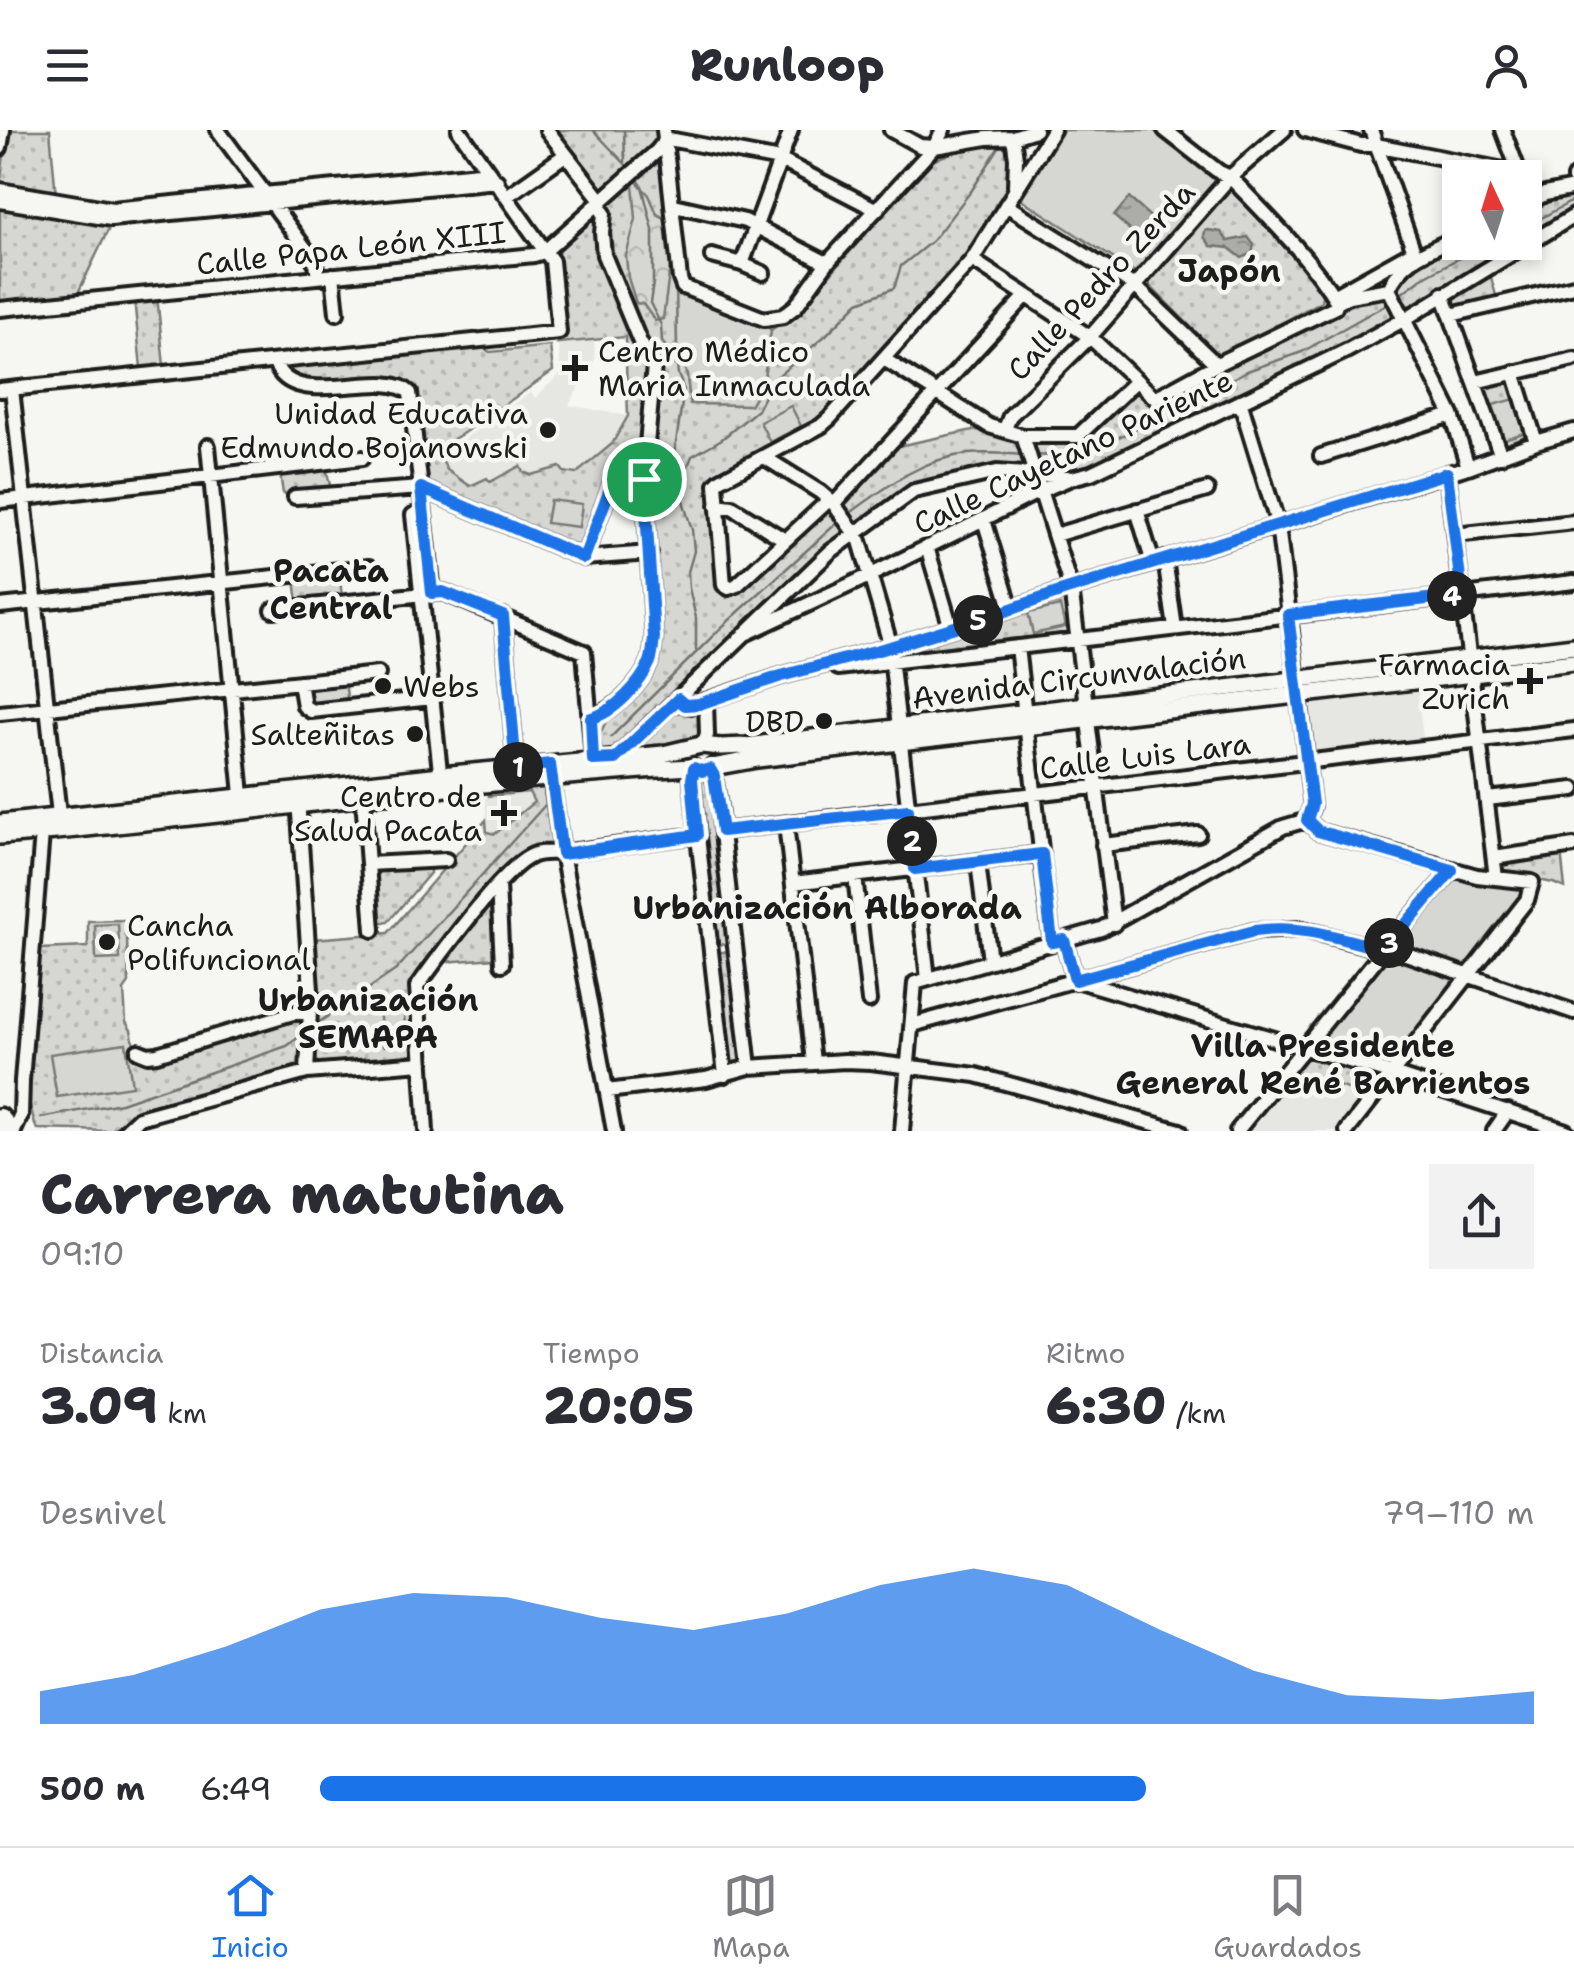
<!DOCTYPE html>
<html lang="es">
<head>
<meta charset="utf-8">
<style>
  :root { --surface:#fff; --page:#f2f2f3; --text:#2b2b33; --muted:#7c7c81; --line:#e1e1e2; --accent:#1a73e8 }
  body { margin:0; font-family:"Shantell Sans",sans-serif; background:var(--page); color:var(--text); height:100vh; display:flex; flex-direction:column; font-size:38px; white-space:nowrap }
  * { box-sizing:border-box; margin:0 }
  p { font-size:32px; color:var(--muted) }
  .icon { flex:none; width:55px; height:55px; fill:none; stroke:currentColor; stroke-width:2; stroke-linecap:round; stroke-linejoin:round }
  .map { position:relative; height:1001px; overflow:hidden }
  .side { display:flex; flex-direction:column; background:var(--surface); flex:1 }
  .side>* { flex:none }
  .needle { width:65px; rotate:356deg }
  .tools { position:absolute; left:1442px; top:30px; display:grid; gap:20px }
  .tools a { display:grid; place-items:center; width:100px; height:100px; border-radius:0px; background:var(--surface); box-shadow:0 5px 15px #0003; font-size:50px }
  .pin { position:absolute; display:grid; place-items:center; width:85px; height:85px; color:#fff; margin:-42px; border:5px solid #fff; border-radius:50%; box-shadow:0 2px 10px #0007 }
  .km { position:absolute; width:50px; height:50px; margin:-25px; border-radius:50%; background:#222; color:#fff; font-size:28px; line-height:50px; text-align:center }
  .round { display:grid; place-items:center; flex:none; width:105px; height:105px; border-radius:0px; background:var(--page) }
  .head { display:flex; align-items:center; justify-content:space-between; height:170px; padding:0 40px }
  h1 { font-size:55px; font-weight:800; line-height:75px }
  .stats { display:grid; grid-template-columns:repeat(3,1fr); gap:15px; height:170px; padding:10px 40px }
  .stats div { display:grid; align-content:center }
  .stats b { font-size:50px; font-weight:800 }
  .stats small { font-size:28px; font-weight:400 }
  .stats p { font-size:28px }
  .chart { height:280px; padding:20px 40px }
  .chart p { display:flex; justify-content:space-between }
  .chart svg { width:100%; height:180px; margin-top:10px; fill:var(--accent); opacity:.7 }
  ul { padding:0 40px; list-style:none; font-size:32px }
  li { display:grid; grid-template-columns:160px 120px 1fr; align-items:center; height:75px }
  li i { height:25px; border-radius:12px; background:var(--accent) }
  header { display:flex; justify-content:space-between; align-items:center; height:130px; padding:0 40px; background:var(--surface); font-size:45px; font-weight:800 }
  .dock { display:flex; justify-content:space-around; align-items:center; height:140px; border-top:2px solid var(--line); background:var(--surface); font-size:28px; color:var(--muted) }
  .dock a { display:grid; justify-items:center; gap:5px }
  .dock .on { color:var(--accent) }
  .map>svg:first-child { display:block }
  .built { fill:#e6e6e2 }
  .grass { fill:url(#grass-dots); stroke:#797977; stroke-width:2.5 }
  .forest { fill:url(#forest-crowns); stroke:#797977; stroke-width:2.5 }
  .garden { fill:#d6d6d2; stroke:#797977; stroke-width:2.5 }
  .water { fill:url(#water-ripples); stroke:#727271; stroke-width:2.5 }
  .lines { fill:none; stroke-linecap:round; stroke-linejoin:round }
  .stream { stroke:#727271; stroke-width:2.5 }
  .minor-casing { stroke:#1c1c1c; stroke-width:20 }
  .major-casing { stroke:#1c1c1c; stroke-width:22 }
  .highway-casing { stroke:#1c1c1c; stroke-width:25 }
  .minor { stroke:#f6f6f2; stroke-width:12 }
  .major { stroke:#f6f6f2; stroke-width:15 }
  .highway { stroke:#f6f6f2; stroke-width:18 }
  .route-casing { stroke:#fff; stroke-width:20 }
  .route { stroke:#1a73e8; stroke-width:12 }
  .poi-dot { fill:#1c1c1c; stroke:#f6f6f2; stroke-width:4 }
  .labels { text-anchor:middle; dominant-baseline:central; stroke-width:9; stroke-linejoin:round; paint-order:stroke }
  .street-label { font-size:30px; fill:#1c1c1c; stroke:#f6f6f2 }
  .poi-label { font-size:30px; fill:#1c1c1c; stroke:#f6f6f2; text-anchor:end }
  .neighbourhood-label { font-size:32px; font-weight:bold; fill:#1c1c1c; stroke:#f6f6f2 }
</style>
</head>
<body>
<header><svg class="icon" aria-label="menu" viewBox="0 0 24 24"><path d="M4 6h16M4 12h16M4 18h16"/></svg>Runloop<svg class="icon" aria-label="person" viewBox="0 0 24 24"><circle cx="12" cy="8" r="4"/><path d="M4 21q1-7 8-7t8 7"/></svg></header>
<div class="map">
<svg width="1574" height="1001" viewBox="0 0 1574 1001">
  <defs>
    <pattern id="grass-dots" width="8" height="8" patternUnits="userSpaceOnUse" patternTransform="scale(2.5)"><rect width="8" height="8" fill="#d6d6d2"/><path d="M2 2h.1M6 6h.1" fill="none" stroke="#b7b7b4" stroke-width="1.8" stroke-linecap="round"/></pattern>
    <pattern id="forest-crowns" width="20" height="18" patternUnits="userSpaceOnUse" patternTransform="scale(2.5)"><rect width="20" height="18" fill="#d6d6d2"/><path d="M2 6a3 3 0 1 1 6 0M12 15a3 3 0 1 1 6 0" fill="none" stroke="#b7b7b4"/></pattern>
    <pattern id="water-ripples" width="26" height="14" patternUnits="userSpaceOnUse" patternTransform="scale(2.5)"><rect width="26" height="14" fill="#acaca9"/><path d="M2 4q2-2 4 0t4 0M15 11q2-2 4 0t4 0" fill="none" stroke="#939391"/></pattern>
  </defs>
  <rect width="100%" height="100%" fill="#f6f6f2"/>
  <filter id="ink" filterUnits="userSpaceOnUse"><feTurbulence type="fractalNoise" baseFrequency=".01" numOctaves="2"/><feDisplacementMap in="SourceGraphic" scale="20" xChannelSelector="R" yChannelSelector="G"/><feConvolveMatrix kernelMatrix="1 2 1 2 8 2 1 2 1" color-interpolation-filters="sRGB"/></filter>
  <g filter="url(#ink)">
    <path class="built" d="M 594,209 L 595,229 L 569,275 L 628,286 L 612,314 L 576,344 L 563,342 L 560,337 L 531,346 L 523,343 L 489,353 L 486,348 L 470,356 L 447,340 L 440,326 L 531,262 L 535,268 L 561,243 L 558,213 Z
      M 1418,562 L 1423,610 L 1316,623 L 1312,621 L 1305,581 L 1312,574 Z
      M 527,662 L 533,667 L 534,672 L 531,676 L 502,701 L 493,704 L 488,702 L 485,670 L 487,666 Z
      M 1291,943 L 1366,964 L 1337,1001 L 1240,1001 Z"/>
    <path class="grass" d="M 7,0 L 50,0 L 56,66 L 0,57 Z
      M 555,0 L 661,0 L 656,14 L 603,62 Z
      M 1006,11 L 1010,27 L 1008,60 L 999,80 L 966,126 L 883,225 L 823,289 L 711,352 L 709,362 L 718,458 L 727,468 L 826,378 L 832,379 L 847,403 L 775,467 L 617,618 L 610,623 L 602,621 L 599,608 C 607,578 639,558 655,532 L 649,348 L 658,232 L 643,213 L 606,121 L 606,101 L 609,74 L 618,60 L 664,21 L 676,143 L 677,216 L 687,245 L 690,273 L 749,275 L 763,253 L 771,200 L 798,181 L 925,36 C 948,20 979,15 1006,11 Z
      M 1233,58 L 1323,161 L 1321,171 L 1223,226 L 1219,225 L 1150,156 L 1149,148 L 1228,60 Z
      M 1574,64 L 1574,78 L 1525,108 L 1525,81 L 1547,71 Z
      M 5,77 L 111,94 L 77,165 L 0,174 L 0,78 Z
      M 591,91 L 597,94 L 650,235 L 641,341 L 610,347 L 584,421 L 579,421 L 428,352 L 425,349 L 413,261 L 406,252 L 397,249 L 319,253 L 293,249 L 283,234 L 478,215 L 490,222 L 550,216 L 553,241 L 462,304 L 436,319 L 447,340 L 470,356 L 487,348 L 490,352 L 520,336 L 523,342 L 531,345 L 560,337 L 564,342 L 576,344 L 612,314 L 628,286 L 625,207 L 558,213 L 565,204 L 558,119 L 584,93 Z
      M 1460,112 L 1517,113 L 1413,175 L 1404,176 L 1394,160 L 1408,137 Z
      M 1489,140 L 1497,169 L 1457,178 L 1452,175 L 1451,164 Z
      M 1387,164 L 1394,178 L 1394,183 L 1388,190 L 1346,213 L 1165,300 L 1101,335 L 1077,342 L 1041,341 L 1032,315 L 1033,310 L 1084,309 L 1132,259 L 1135,258 L 1156,274 L 1220,240 L 1225,233 L 1335,185 L 1354,169 Z
      M 157,165 L 164,236 L 141,238 L 134,168 Z
      M 1512,248 L 1531,305 L 1503,314 L 1481,260 L 1484,254 Z
      M 973,300 C 1006,300 1018,304 1027,336 L 1023,339 L 915,356 L 859,394 L 855,394 L 841,374 L 889,318 Z
      M 326,337 L 331,360 L 283,364 L 280,343 Z
      M 339,441 L 342,467 L 298,472 L 295,450 Z
      M 1064,467 L 1067,467 L 1073,502 L 1071,505 L 900,527 L 897,525 L 897,519 Z
      M 696,578 L 702,580 L 704,600 C 686,620 658,618 632,621 L 669,585 Z
      M 702,644 L 712,653 L 729,811 L 727,814 L 713,815 L 694,645 Z
      M 544,654 L 555,713 L 553,715 L 535,720 L 418,849 L 411,863 L 416,926 L 351,932 L 320,937 L 314,935 L 317,875 L 311,811 L 313,809 L 388,803 L 486,690 L 487,702 L 495,704 L 534,672 L 529,662 L 489,666 L 488,657 Z
      M 1561,721 L 1565,758 L 1553,753 L 1500,742 L 1500,732 Z
      M 430,736 L 430,743 L 388,792 L 384,793 L 377,790 L 373,739 Z
      M 489,771 L 494,772 L 498,825 L 495,828 L 443,832 Z
      M 126,790 L 129,853 L 124,860 L 126,892 L 131,900 L 137,928 L 147,930 L 297,888 L 304,896 L 303,934 L 299,939 L 138,983 L 110,1001 L 38,999 L 35,995 L 28,967 L 40,819 L 88,817 L 88,791 Z
      M 728,821 L 730,823 L 742,928 L 740,933 L 729,939 L 716,823 Z
      M 1308,922 L 1374,943 L 1376,951 L 1366,964 L 1292,943 Z"/>
    <path class="forest" d="M 636,51 L 649,65 L 657,84 L 667,89 L 674,106 L 663,189 L 655,191 L 643,174 L 636,173 L 628,148 L 626,126 L 636,89 L 633,54 Z"/>
    <path class="garden" d="M 1063,0 L 1153,0 L 1219,50 L 1138,144 L 1136,143 L 1021,69 Z
      M 676,143 L 681,161 L 686,165 L 765,194 L 771,200 L 763,253 L 750,275 L 690,274 L 687,245 L 677,216 Z
      M 1515,269 L 1527,302 L 1504,309 L 1493,275 Z
      M 791,276 L 801,296 L 770,312 L 760,292 Z
      M 550,370 L 582,374 L 579,397 L 546,393 Z
      M 1060,476 L 1065,497 L 1033,504 L 1028,483 Z
      M 345,551 L 348,575 L 309,579 L 307,556 Z
      M 1456,747 L 1519,756 L 1523,766 L 1468,839 L 1399,817 L 1396,814 L 1451,748 Z
      M 118,794 L 120,829 L 96,830 L 95,795 Z
      M 1390,822 L 1455,848 L 1457,850 L 1393,936 L 1384,938 L 1317,914 L 1315,911 L 1383,825 Z
      M 403,876 L 407,913 L 383,916 L 379,879 Z
      M 126,913 L 132,956 L 57,967 L 50,924 Z"/>
    <path class="water" d="M 1129,68 L 1155,91 L 1139,108 L 1114,86 Z
      M 1208,100 L 1221,102 L 1228,111 L 1248,107 L 1254,115 L 1252,123 L 1242,128 L 1229,118 L 1211,116 L 1204,107 L 1205,101 Z"/>
    <g class="lines">
      <path class="stream" d="M 593,0 L 630,39
        M 624,0 L 625,32
        M 635,45 L 642,56 L 653,100 L 653,153 L 650,173 L 661,195 L 662,212 L 676,228 L 678,244 L 684,260 L 675,319 L 684,374 L 692,400 L 694,421 L 688,442 L 689,458 L 696,488 L 696,520
        M 1525,97 L 1574,70
        M 1398,166 L 1422,148 L 1489,112
        M 1032,325 L 1080,327 L 1090,322 L 1247,241 L 1302,222 L 1392,171
        M 680,343 L 688,336 L 692,326 L 722,309 L 757,280 L 771,252 L 826,205 L 859,172 L 894,158 L 901,136 L 932,111 L 972,60 L 999,17
        M 849,384 C 885,358 922,328 968,324 C 987,322 1006,324 1024,325
        M 611,607 L 722,497 L 838,392
        M 318,893 L 396,840 L 546,674
        M 41,988 L 121,973 L 287,916 L 299,907"/>
      <g class="minor-casing">
        <path id="minor" d="M 218,0 L 316,133 L 318,146
          M 547,0 L 602,71
          M 664,0 L 680,149 L 683,157 L 764,189 L 783,186 L 796,176 L 827,133 L 934,17 L 943,0
          M 891,0 L 920,16 L 934,17 L 987,8 L 1013,7
          M 1305,0 L 1361,15 L 1376,15 L 1519,43
          M 1371,0 L 1416,127
          M 1503,0 L 1520,45
          M 665,11 L 674,10 L 780,30 L 877,80
          M 0,18 L 3,0
          M 1574,47 L 1574,49
          M 1015,56 L 1016,28 L 1013,7 L 1035,0
          M 1525,56 L 1532,72
          M 0,60 L 112,79 L 489,42
          M 507,66 L 565,25
          M 0,71 L 111,89 L 497,51
          M 674,75 L 745,91 L 827,133
          M 1006,75 L 1136,157 L 1217,235
          M 1525,75 L 1545,64 L 1574,58
          M 712,126 L 742,134 L 763,143
          M 972,130 L 1090,207 L 1155,268 L 1223,231 L 1335,177 L 1337,172 C 1309,126 1267,86 1230,47 L 1219,42 L 1165,0
          M 742,134 L 791,0
          M 333,145 L 337,183
          M 1389,159 L 1452,285 L 1468,337
          M 1443,164 L 1501,326
          M 1335,165 L 1410,123
          M 1337,172 L 1349,166 L 1389,159 C 1403,127 1431,120 1460,106
          M 0,179 L 534,125 L 544,122 L 657,21 L 665,11
          M 1451,185 L 1574,156
          M 884,229 L 989,296 L 1023,306 L 1078,306 L 1136,251
          M 275,233 C 293,283 384,236 410,263 L 433,463
          M 1514,242 L 1536,312
          M 1475,252 L 1574,229
          M 12,259 L 60,694
          M 0,260 L 559,202 L 552,131 L 459,0
          M 1240,271 L 1278,395 L 1312,675 L 1307,690
          M 1005,299 L 1010,286 L 1090,207 L 1230,47 L 1284,0
          M 1023,306 L 1071,458 L 1114,794
          M 208,316 L 243,675
          M 1321,326 L 1452,285
          M 764,327 L 820,362 L 834,374 L 860,411 L 889,510 L 928,849
          M 1447,343 L 1496,748
          M 295,367 L 421,358 L 584,428 L 650,423
          M 829,370 L 737,455 L 729,458 L 724,455 L 716,354 L 720,350 L 821,296 L 830,288 L 972,130 L 1053,0
          M 0,371 L 362,328
          M 834,374 L 1026,166
          M 717,375 L 732,377 L 785,410
          M 1137,380 L 1153,433
          M 413,385 L 441,651
          M 984,390 L 1011,478
          M 1055,405 L 1207,360
          M 1455,405 L 1574,392
          M 927,417 L 951,498
          M 584,428 L 612,353 L 644,349
          M 1165,429 L 1175,498
          M 0,476 L 369,437
          M 273,480 L 443,462 L 584,522 L 594,639
          M 503,486 L 516,637
          M 745,504 L 871,445 L 1040,361 L 1071,348 L 1091,343 L 1348,220 L 1405,189 L 1574,86
          M 1017,517 L 1052,813
          M 838,538 L 1574,452
          M 300,552 L 304,576 L 311,581 L 432,568
          M 678,569 L 685,575 L 691,576 L 781,546 L 890,517 L 997,484 L 1063,461 L 1468,337 L 1536,312 L 1574,301
          M 0,583 L 378,544
          M 591,587 C 614,583 641,553 650,532 C 653,524 653,515 654,507 L 644,349 L 654,235 L 640,212 L 604,125 L 602,103 L 604,83 L 597,75
          M 703,615 L 707,605 L 706,572
          M 615,629 L 830,422 L 914,361 L 997,342 L 1067,347
          M 694,638 L 692,649 L 695,680 L 725,945
          M 550,639 L 562,723 L 614,1001
          M 710,639 L 715,652 L 719,677 L 749,937
          M 363,668 L 373,800
          M 298,669 L 311,860 L 307,942
          M 1487,669 L 1574,659
          M 1307,690 L 1318,701 L 1477,746 L 1532,752 L 1527,770 L 1347,1001
          M 786,694 L 813,932
          M 722,701 L 1574,600
          M 1103,715 L 1198,704
          M 1494,728 L 1574,716
          M 978,732 L 990,831
          M 368,734 L 446,730
          M 855,746 L 869,871
          M 793,753 L 1042,724
          M 498,755 L 502,834
          M 1064,810 L 1075,850
          M 1386,817 L 1574,882
          M 1075,850 L 1393,944 L 1566,1001
          M 912,895 L 1254,801 L 1302,799 L 1384,820
          M 138,921 L 148,925 L 157,924 L 293,883 L 310,883
          M 607,961 L 706,949 L 749,937 L 845,931 L 871,932 L 976,945 L 1180,1001
          M 14,1001 L 21,985 L 22,951 L 42,703
          M 125,1001 L 139,988 L 307,942 L 422,933
          M 426,1001 L 417,857 C 438,828 502,739 531,726 C 540,721 552,723 562,723 L 697,705
          M 902,1001 L 915,853 L 1101,799 L 1283,697 L 1307,690
          M 1237,1001 L 1386,817 L 1453,739
          M 1494,1001 L 1508,981"/>
      </g>
      <g class="major-casing">
        <path id="major" d="M 713,637 L 757,629 L 1574,532
          M 0,693 L 441,645 L 663,624 L 701,615 L 721,617 L 746,616 L 1574,516
          M 0,706 C 231,687 461,650 692,637"/>
      </g>
      <g class="highway-casing">
        <path id="highway" d="M 0,988 L 11,1001"/>
      </g>
      <use href="#minor" class="minor"/>
      <use href="#major" class="major"/>
      <use href="#highway" class="highway"/>
    </g>
  </g>
  <g class="lines" filter="url(#ink)">
    <g class="route-casing">
      <path id="route" d="M 1447,343 L 1462,465 L 1288,485 L 1312,674 L 1307,690 L 1318,701 L 1452,740 L 1384,820 C 1338,808 1302,794 1254,801 L 1075,850 L 1064,810 L 1052,812 L 1042,724 L 915,739 L 908,680 L 722,701 L 714,646 L 710,639 L 702,641 L 694,638 L 692,649 L 697,705 L 562,724 L 550,634 L 516,638 L 503,486 L 443,462 L 432,463 L 421,358 L 584,428 L 612,353 L 644,349 L 654,507 C 653,515 653,524 650,532 C 641,553 614,583 591,588 L 593,630 L 615,629 L 678,569 L 685,575 L 699,574 L 781,546 L 890,517 L 997,484 L 1063,461 Z"/>
    </g>
    <use href="#route" class="route"/>
  </g>
  <g class="poi-dot">
    <path d="M570 223h10v10h10v10h-10v10h-10v-10h-10v-10h10z"/>
    <circle cx="548" cy="300" r="10"/>
    <path d="M1525 536h10v10h10v10h-10v10h-10v-10h-10v-10h10z"/>
    <circle cx="383" cy="556" r="10"/>
    <circle cx="824" cy="591" r="10"/>
    <circle cx="415" cy="604" r="10"/>
    <path d="M499 668h10v10h10v10h-10v10h-10v-10h-10v-10h10z"/>
    <circle cx="107" cy="812" r="10"/>
  </g>
  <g class="labels">
    <g class="street-label">
      <text transform="translate(351 118) rotate(-6)">Calle Papa León XIII</text>
      <text transform="translate(1101 151) rotate(-47)">Calle Pedro Zerda</text>
      <text transform="translate(1073 322) rotate(-25)">Calle Cayetano Pariente</text>
      <text transform="translate(1079 548) rotate(-7)">Avenida Circunvalación</text>
      <text transform="translate(1145 626) rotate(-7)">Calle Luis Lara</text>
    </g>
    <g class="poi-label">
      <text x="598" y="221" text-anchor="start">Centro Médico<tspan x="598" dy="34">Maria Inmaculada</tspan></text>
      <text x="528" y="283">Unidad Educativa<tspan x="528" dy="34">Edmundo Bojanowski</tspan></text>
      <text x="1510" y="534">Farmacia<tspan x="1510" dy="34">Zurich</tspan></text>
      <text x="403" y="556" text-anchor="start">Webs</text>
      <text x="804" y="591">DBD</text>
      <text x="395" y="604">Salteñitas</text>
      <text x="482" y="666">Centro de<tspan x="482" dy="34">Salud Pacata</tspan></text>
      <text x="127" y="795" text-anchor="start">Cancha<tspan x="127" dy="34">Polifuncional</tspan></text>
    </g>
    <g class="neighbourhood-label">
      <text x="1229" y="140">Japón</text>
      <text x="331" y="440">Pacata<tspan x="331" dy="37">Central</tspan></text>
      <text x="827" y="777">Urbanización Alborada</text>
      <text x="368" y="869">Urbanización<tspan x="368" dy="37">SEMAPA</tspan></text>
      <text x="1323" y="915">Villa Presidente<tspan x="1323" dy="37">General René Barrientos</tspan></text>
    </g>
  </g>
</svg>
<div class="tools">
<a><svg class="needle" viewBox="-14 -14 28 28"><path d="M0-13l5 13h-10z" fill="#e53935"/><path d="M0 13l5-13h-10z" fill="#7c7c81"/></svg></a>
</div>
<div class="pin" style="left:644px;top:349px;background:#1e9e55"><svg class="icon" aria-label="arrive" viewBox="0 0 24 24"><path d="M6 21V4h12l-3 4 3 4H6"/></svg></div>
<b class="km" style="left:518px;top:637px">1</b>
<b class="km" style="left:912px;top:711px">2</b>
<b class="km" style="left:1389px;top:813px">3</b>
<b class="km" style="left:1452px;top:466px">4</b>
<b class="km" style="left:978px;top:490px">5</b>
</div>
<section class="side">
<div class="head"><div><h1>Carrera matutina</h1><p>09:10</p></div><a class="round"><svg class="icon" aria-label="share" viewBox="0 0 24 24"><path d="M12 15V3M7 8l5-5 5 5M5 13v7h14v-7"/></svg></a></div>
<div class="stats">
<div><p>Distancia</p><b>3.09<small> km</small></b></div>
<div><p>Tiempo</p><b>20:05</b></div>
<div><p>Ritmo</p><b>6:30<small> /km</small></b></div>
</div>
<div class="chart"><p><span>Desnivel</span>79–110 m</p>
<svg viewBox="0 0 160 44" preserveAspectRatio="none"><path d="M0 44V36L10 32L20 25L30 16L40 12L50 13L60 18L70 21L80 17L90 10L100 6L110 10L120 21L130 31L140 37L150 38L160 36V44z"/></svg>
</div>
<ul>
<li><b>500 m</b>6:49<i style="width:68%"></i></li>
</ul>
</section>
<nav class="dock">
<a class="on"><svg class="icon" aria-label="home" viewBox="0 0 24 24"><path d="M3 11l9-7 9 7M6 9v11h12V9"/></svg>Inicio</a>
<a><svg class="icon" aria-label="map" viewBox="0 0 24 24"><path d="M3 6l6-2 6 2 6-2v14l-6 2-6-2-6 2zM9 4v14M15 6v14"/></svg>Mapa</a>
<a><svg class="icon" aria-label="saved" viewBox="0 0 24 24"><path d="M7 4h10v16l-5-4-5 4z"/></svg>Guardados</a>
</nav>
</body>
</html>
